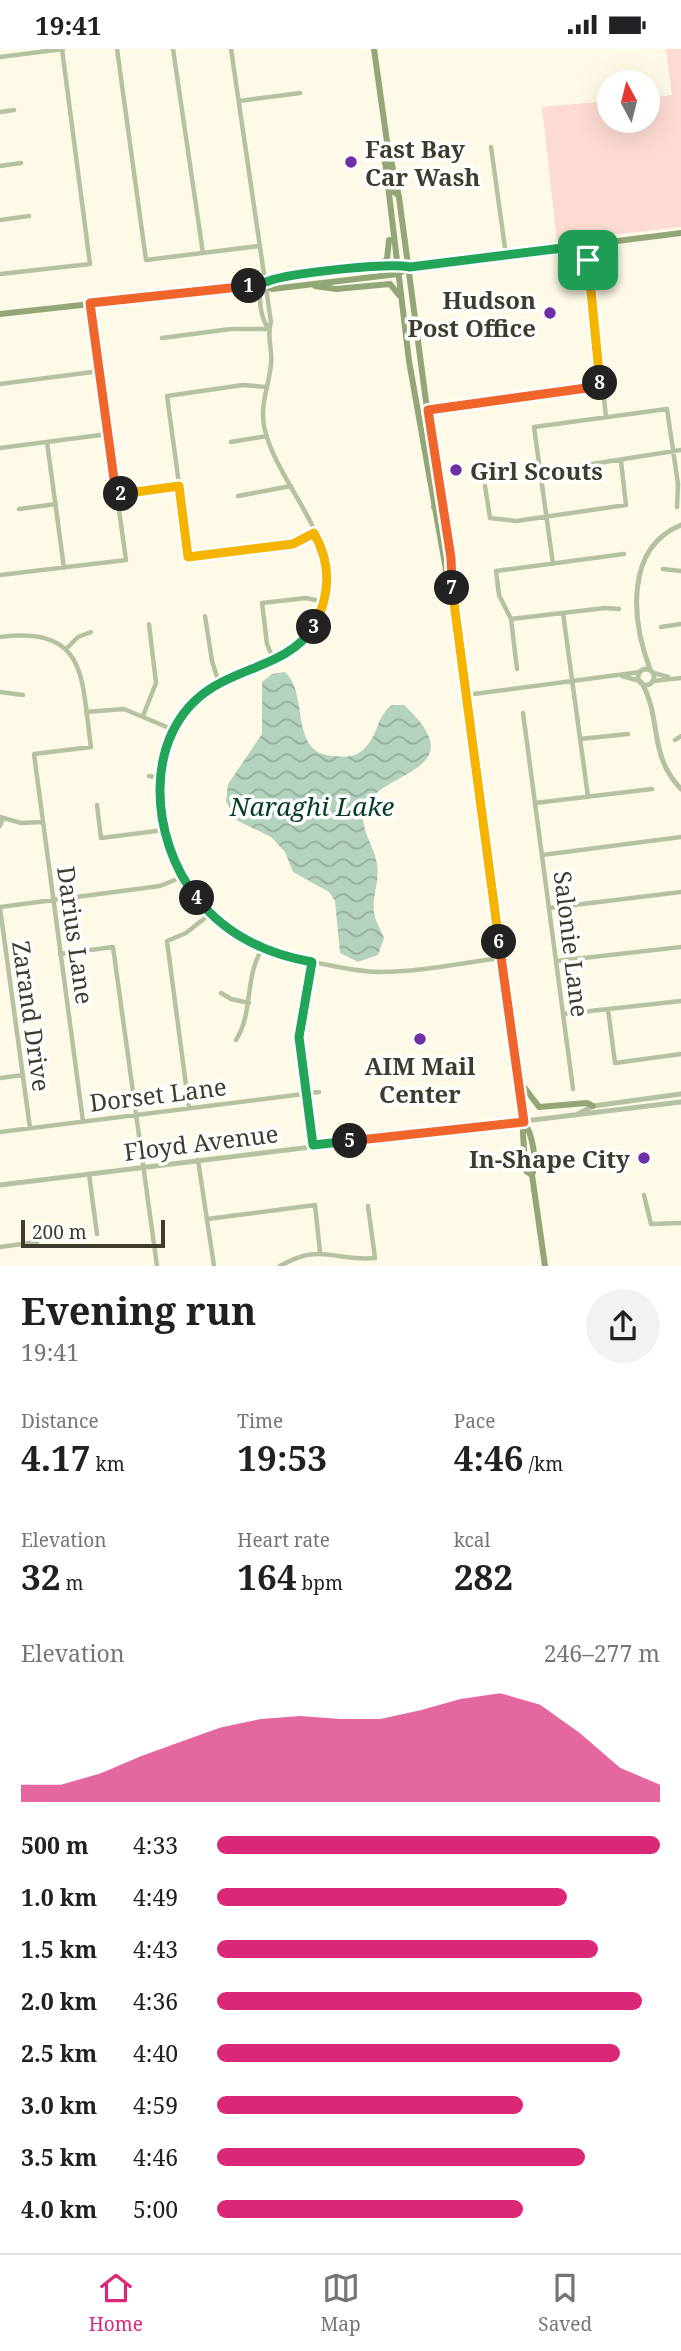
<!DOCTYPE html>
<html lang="en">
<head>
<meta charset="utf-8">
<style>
  :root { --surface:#fff; --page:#f2f2f2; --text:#202124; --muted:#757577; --line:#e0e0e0; --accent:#db2777 }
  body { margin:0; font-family:"Noto Serif",serif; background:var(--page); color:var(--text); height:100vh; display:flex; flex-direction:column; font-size:26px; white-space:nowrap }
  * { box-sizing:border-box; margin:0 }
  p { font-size:23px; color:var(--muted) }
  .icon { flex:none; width:38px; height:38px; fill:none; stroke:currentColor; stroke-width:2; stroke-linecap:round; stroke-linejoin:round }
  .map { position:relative; height:1217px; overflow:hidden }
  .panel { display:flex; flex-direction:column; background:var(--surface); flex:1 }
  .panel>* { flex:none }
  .needle { width:46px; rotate:353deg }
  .controls { position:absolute; left:597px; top:21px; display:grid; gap:14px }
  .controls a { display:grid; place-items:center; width:63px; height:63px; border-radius:50%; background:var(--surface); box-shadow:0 7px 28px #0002; font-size:35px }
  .scale { position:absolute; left:21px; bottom:18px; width:144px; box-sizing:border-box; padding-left:7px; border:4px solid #3f3c2f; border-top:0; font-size:19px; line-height:24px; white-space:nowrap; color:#3f3c2f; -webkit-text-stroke:5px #fff; paint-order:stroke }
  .pin { position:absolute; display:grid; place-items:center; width:60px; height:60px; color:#fff; margin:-30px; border-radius:14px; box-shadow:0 4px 10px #0006 }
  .km { position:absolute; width:35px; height:35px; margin:-18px; border-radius:50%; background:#222; color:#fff; font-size:19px; line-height:35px; text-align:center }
  .round { display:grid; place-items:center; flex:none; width:74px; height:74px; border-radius:37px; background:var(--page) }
  .headline { display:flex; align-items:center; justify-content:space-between; height:119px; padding:0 21px }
  h1 { font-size:38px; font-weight:700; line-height:52px }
  .figures { display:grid; grid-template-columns:repeat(3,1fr); gap:10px; height:119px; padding:7px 21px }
  .figures div { display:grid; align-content:center }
  .figures b { font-size:35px; font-weight:700 }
  .figures small { font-size:19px; font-weight:400 }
  .figures p { font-size:19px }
  .chart { height:196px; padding:14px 21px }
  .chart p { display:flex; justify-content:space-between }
  .chart svg { width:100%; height:126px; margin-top:7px; fill:var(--accent); opacity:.7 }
  ul { padding:0 21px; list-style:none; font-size:23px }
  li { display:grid; grid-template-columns:112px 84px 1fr; align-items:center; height:52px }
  li i { height:18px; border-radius:9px; background:var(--accent) }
  .status { display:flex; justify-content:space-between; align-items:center; height:49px; padding:0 35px; background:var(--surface); direction:ltr }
  .status svg { height:19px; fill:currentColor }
  .dock { display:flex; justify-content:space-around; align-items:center; height:98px; border-top:2px solid var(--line); background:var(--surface); font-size:19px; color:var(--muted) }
  .dock a { display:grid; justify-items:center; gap:4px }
  .dock .on { color:var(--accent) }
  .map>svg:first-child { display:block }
  .green { fill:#fcdbd2 }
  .water { fill:url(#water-waves) }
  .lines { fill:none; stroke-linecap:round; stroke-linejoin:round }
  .minor { stroke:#b4c2a2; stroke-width:4.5 }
  .tertiary { stroke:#b4c2a2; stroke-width:5 }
  .secondary { stroke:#92a677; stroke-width:6 }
  .split-1-casing { stroke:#fff; stroke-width:14 }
  .split-2-casing { stroke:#fff; stroke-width:14 }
  .split-3-casing { stroke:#fff; stroke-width:14 }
  .split-4-casing { stroke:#fff; stroke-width:14 }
  .split-5-casing { stroke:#fff; stroke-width:14 }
  .split-6-casing { stroke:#fff; stroke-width:14 }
  .split-7-casing { stroke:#fff; stroke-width:14 }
  .split-8-casing { stroke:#fff; stroke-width:14 }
  .split-9-casing { stroke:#fff; stroke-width:14 }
  .split-1 { stroke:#22a559; stroke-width:9 }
  .split-2 { stroke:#f0652b; stroke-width:9 }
  .split-3 { stroke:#f5b400; stroke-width:9 }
  .split-4 { stroke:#22a559; stroke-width:9 }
  .split-5 { stroke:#22a559; stroke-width:9 }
  .split-6 { stroke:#f0652b; stroke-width:9 }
  .split-7 { stroke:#f5b400; stroke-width:9 }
  .split-8 { stroke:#f0652b; stroke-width:9 }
  .split-9 { stroke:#f5b400; stroke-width:9 }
  .poi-dot { fill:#6f2fa5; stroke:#fff; stroke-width:2.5 }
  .labels { text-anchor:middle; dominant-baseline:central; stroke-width:7; stroke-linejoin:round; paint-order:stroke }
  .poi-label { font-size:24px; font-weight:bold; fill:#3f3c2f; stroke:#fff; text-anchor:start }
  .street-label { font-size:24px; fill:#3f3c2f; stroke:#fff }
  .water-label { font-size:26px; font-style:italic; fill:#063e24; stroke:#fff }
</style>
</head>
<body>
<div class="status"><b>19:41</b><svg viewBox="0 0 49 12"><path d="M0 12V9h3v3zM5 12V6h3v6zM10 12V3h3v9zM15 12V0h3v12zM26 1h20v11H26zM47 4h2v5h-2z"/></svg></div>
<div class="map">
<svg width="681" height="1217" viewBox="0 0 681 1217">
  <defs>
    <pattern id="water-waves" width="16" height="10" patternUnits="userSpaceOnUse" patternTransform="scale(1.75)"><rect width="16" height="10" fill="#b4d3bf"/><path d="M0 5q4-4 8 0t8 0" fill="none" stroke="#94ac9c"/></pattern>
  </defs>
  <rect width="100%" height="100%" fill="#fefae7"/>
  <path class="green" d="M 666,0 L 681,0 L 681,178 L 557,192 L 542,58 L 609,52 L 609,72 L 648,72 L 648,49 L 672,46 Z"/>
  <path class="water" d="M 285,623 C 310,646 288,705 334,707 C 347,708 354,709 364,700 C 379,686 375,669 392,656 L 404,656 C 473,720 390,721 368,753 C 354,774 374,794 377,815 C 380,831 372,847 374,863 C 375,872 381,881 384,889 L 378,906 L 358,913 L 340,904 L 335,852 L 329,843 L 293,823 L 285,803 L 271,788 L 236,771 L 226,752 L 228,735 L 262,685 L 262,633 L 272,625 Z"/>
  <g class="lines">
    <path class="minor" d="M 117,0 L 146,211 L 259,197
      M 173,0 L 203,204
      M 231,0 L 271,273 C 266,286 273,301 271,315 C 269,337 260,354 264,377 C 275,432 336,485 327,543 C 314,624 217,613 178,673 C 157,706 156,753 167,791 C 190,868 247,900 323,915 C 342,919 360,923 380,923 C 420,923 461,914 501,909
      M 0,8 L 63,0
      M 239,52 L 300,44
      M 0,63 L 14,61
      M 491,98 L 506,206
      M 0,117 L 21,114
      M 0,171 L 29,167
      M 587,196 L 606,368
      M 0,225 L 90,215 L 62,0
      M 263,236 C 257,247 261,269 268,279
      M 162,289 L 231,280 L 268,280
      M 0,335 L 100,322
      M 266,338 L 243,336 L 167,347 L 189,508 L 293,495 L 314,484
      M 428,361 L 601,337
      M 47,393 L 64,519
      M 231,393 L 267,387
      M 0,399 L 108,385
      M 541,423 L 681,401
      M 485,437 L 490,469 L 516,472 L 626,456 L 621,412
      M 116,445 L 179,437
      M 238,447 L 291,437
      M 19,460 L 56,455
      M 553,515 L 534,378 L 667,360 L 678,435 L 677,458
      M 663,520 L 681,522
      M 0,526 L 126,511 L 90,254
      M 563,564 L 588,748
      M 205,567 L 212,612 L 219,634
      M 511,570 L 605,559 L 619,560
      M 661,578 L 681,575
      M 0,588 C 89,577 81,630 91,698 L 34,705 L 83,1072
      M 66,600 L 78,588 L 91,583
      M 274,612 L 267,595 L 262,554 L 306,549 L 324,553
      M 517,620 L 511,570 L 499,546 L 496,522 L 624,505
      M 654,624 L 668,628
      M 622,627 L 640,632
      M 653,632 L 681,629
      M 0,643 L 23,646
      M 466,646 L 640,623
      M 86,663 L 124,660 L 174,681
      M 523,664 L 573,1040
      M 143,667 L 156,634 L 149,575
      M 580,690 L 628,685
      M 675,691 L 681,687
      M 149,727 L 161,729
      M 535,754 L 652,740
      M 97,756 L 101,789 L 164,781
      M 0,768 L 21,774 L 43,773
      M 0,777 L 3,769
      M 542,806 L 681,788
      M 0,858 L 160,837 L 182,828
      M 0,859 L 30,1079
      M 550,859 L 681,843
      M 60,905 L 113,898 L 157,1217
      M 557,912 L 681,898
      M 312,914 L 299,988 L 313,1096
      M 221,944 L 231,950 L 249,954
      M 608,960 L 615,1014 L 681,1005
      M 563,965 L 681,952
      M 236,991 C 254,963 244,926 263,899
      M 0,1029 L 23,1026
      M 189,1059 L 167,892 L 186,884 L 210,865
      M 0,1083 L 319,1043
      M 198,1111 L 214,1217
      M 89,1125 L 97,1185
      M 644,1146 L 651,1175 L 681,1174
      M 207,1170 L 315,1156 L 320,1203
      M 0,1198 L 37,1193
      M 280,1217 C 322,1193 334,1213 375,1209 L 368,1157"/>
    <path class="tertiary" d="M 650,620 C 632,573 624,499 681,476
      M638 628a8 8 0 1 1 16 0a8 8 0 1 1-16 0Z
      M 642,634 C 662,670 648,706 681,740
      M 576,1066 L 593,1057 L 681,1045
      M 0,1136 L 681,1053"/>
    <path class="secondary" d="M 374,0 L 387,93 L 399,148 L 434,413 L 451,509 L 453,553 L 520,1031 C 523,1063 522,1090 526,1122 L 532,1126
      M 387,93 L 384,103 L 409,312 L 449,538
      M 385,114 L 389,117 L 394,143 L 398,146
      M 378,217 L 387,210 L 389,191
      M 263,236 L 272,240 L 398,225 L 410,218
      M 315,237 L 336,240 L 390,235 L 399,246
      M 0,265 L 263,236 L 273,230 C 310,226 376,211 410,218 L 681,184
      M 434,458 L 439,467 L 444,491
      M 521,1034 L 539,1058 L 587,1054 L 593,1057
      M 524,1073 C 532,1084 538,1113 532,1126 L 545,1217"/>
  </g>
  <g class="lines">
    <g class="split-1-casing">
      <path id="split-1" d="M 249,237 C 259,236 265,233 275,230 C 298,224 388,213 410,218 L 587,196 L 588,211"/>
    </g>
    <g class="split-2-casing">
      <path id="split-2" d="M 121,445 L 116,445 L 90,254 L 249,237"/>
    </g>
    <g class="split-3-casing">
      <path id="split-3" d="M 121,445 L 179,437 L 188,508 L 293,495 L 314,484 C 332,516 330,546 314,578"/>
    </g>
    <g class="split-4-casing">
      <path id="split-4" d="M 197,849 C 150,791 141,685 210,640 C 245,617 289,615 314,578"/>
    </g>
    <g class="split-5-casing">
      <path id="split-5" d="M 197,849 C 225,885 267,905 312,913 L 299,988 L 313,1096 L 350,1092"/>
    </g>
    <g class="split-6-casing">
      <path id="split-6" d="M 350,1092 L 524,1073 L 499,893"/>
    </g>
    <g class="split-7-casing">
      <path id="split-7" d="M 452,539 L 499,893"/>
    </g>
    <g class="split-8-casing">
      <path id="split-8" d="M 452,539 L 451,509 L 428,361 L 601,337 L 600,334"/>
    </g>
    <g class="split-9-casing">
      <path id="split-9" d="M 588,211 L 600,334"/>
    </g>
    <use href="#split-1" class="split-1"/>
    <use href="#split-2" class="split-2"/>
    <use href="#split-3" class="split-3"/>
    <use href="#split-4" class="split-4"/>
    <use href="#split-5" class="split-5"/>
    <use href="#split-6" class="split-6"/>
    <use href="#split-7" class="split-7"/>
    <use href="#split-8" class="split-8"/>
    <use href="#split-9" class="split-9"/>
  </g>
  <g class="poi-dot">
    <circle cx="351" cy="113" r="7"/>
    <circle cx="550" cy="264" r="7"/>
    <circle cx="456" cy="421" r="7"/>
    <circle cx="420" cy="990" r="7"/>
    <circle cx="644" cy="1109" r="7"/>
  </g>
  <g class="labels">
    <g class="poi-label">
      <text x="365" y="99">Fast Bay<tspan x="365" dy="28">Car Wash</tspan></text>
      <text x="536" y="250" text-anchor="end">Hudson<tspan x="536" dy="28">Post Office</tspan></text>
      <text x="470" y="421">Girl Scouts</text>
      <text x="420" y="1016" text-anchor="middle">AIM Mail<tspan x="420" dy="28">Center</tspan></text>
      <text x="630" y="1109" text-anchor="end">In-Shape City</text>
    </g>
    <g class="street-label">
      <text transform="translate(76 886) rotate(82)">Darius Lane</text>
      <text transform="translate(572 895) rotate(83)">Salonie Lane</text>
      <text transform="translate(32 967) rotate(82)">Zarand Drive</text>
      <text transform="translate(158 1045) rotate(-7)">Dorset Lane</text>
      <text transform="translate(201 1093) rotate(-7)">Floyd Avenue</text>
    </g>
    <g class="water-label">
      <text x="312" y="757">Naraghi Lake</text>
    </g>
  </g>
</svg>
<div class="controls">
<a><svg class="needle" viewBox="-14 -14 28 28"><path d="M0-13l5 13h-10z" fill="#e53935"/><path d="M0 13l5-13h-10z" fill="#757577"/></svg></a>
</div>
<div class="scale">200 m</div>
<div class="pin" style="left:588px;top:211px;background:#1e9e55"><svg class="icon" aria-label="arrive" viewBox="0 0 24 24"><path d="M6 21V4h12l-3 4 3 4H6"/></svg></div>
<b class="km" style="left:249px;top:237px">1</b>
<b class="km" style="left:121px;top:445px">2</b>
<b class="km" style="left:314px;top:578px">3</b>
<b class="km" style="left:197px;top:849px">4</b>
<b class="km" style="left:350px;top:1092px">5</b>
<b class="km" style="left:499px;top:893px">6</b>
<b class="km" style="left:452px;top:539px">7</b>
<b class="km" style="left:600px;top:334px">8</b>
</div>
<section class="panel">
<div class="headline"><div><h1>Evening run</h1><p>19:41</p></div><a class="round"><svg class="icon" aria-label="share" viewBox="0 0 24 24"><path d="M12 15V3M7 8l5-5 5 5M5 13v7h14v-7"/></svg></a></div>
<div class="figures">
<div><p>Distance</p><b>4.17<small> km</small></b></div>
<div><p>Time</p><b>19:53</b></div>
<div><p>Pace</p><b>4:46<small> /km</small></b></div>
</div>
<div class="figures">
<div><p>Elevation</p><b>32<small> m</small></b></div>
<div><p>Heart rate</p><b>164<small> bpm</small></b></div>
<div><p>kcal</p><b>282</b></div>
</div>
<div class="chart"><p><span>Elevation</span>246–277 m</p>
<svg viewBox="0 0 160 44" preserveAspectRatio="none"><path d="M0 44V38L10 38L20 34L30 28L40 23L50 18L60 15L70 14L80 15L90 15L100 12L110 8L120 6L130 10L140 20L150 32L160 38V44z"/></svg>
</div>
<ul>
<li><b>500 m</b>4:33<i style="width:100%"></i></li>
<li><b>1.0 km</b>4:49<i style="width:79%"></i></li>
<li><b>1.5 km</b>4:43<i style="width:86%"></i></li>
<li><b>2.0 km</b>4:36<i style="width:96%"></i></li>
<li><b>2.5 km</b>4:40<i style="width:91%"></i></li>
<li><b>3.0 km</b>4:59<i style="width:69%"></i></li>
<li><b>3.5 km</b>4:46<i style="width:83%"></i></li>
<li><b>4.0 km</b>5:00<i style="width:69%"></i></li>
</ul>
</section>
<nav class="dock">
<a class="on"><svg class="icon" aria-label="home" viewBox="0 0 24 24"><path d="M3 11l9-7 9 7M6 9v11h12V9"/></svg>Home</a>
<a><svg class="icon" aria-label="map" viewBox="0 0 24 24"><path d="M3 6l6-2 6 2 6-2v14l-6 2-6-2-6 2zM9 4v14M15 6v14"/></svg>Map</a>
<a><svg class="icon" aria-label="saved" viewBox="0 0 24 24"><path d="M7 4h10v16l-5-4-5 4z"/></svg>Saved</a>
</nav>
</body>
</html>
